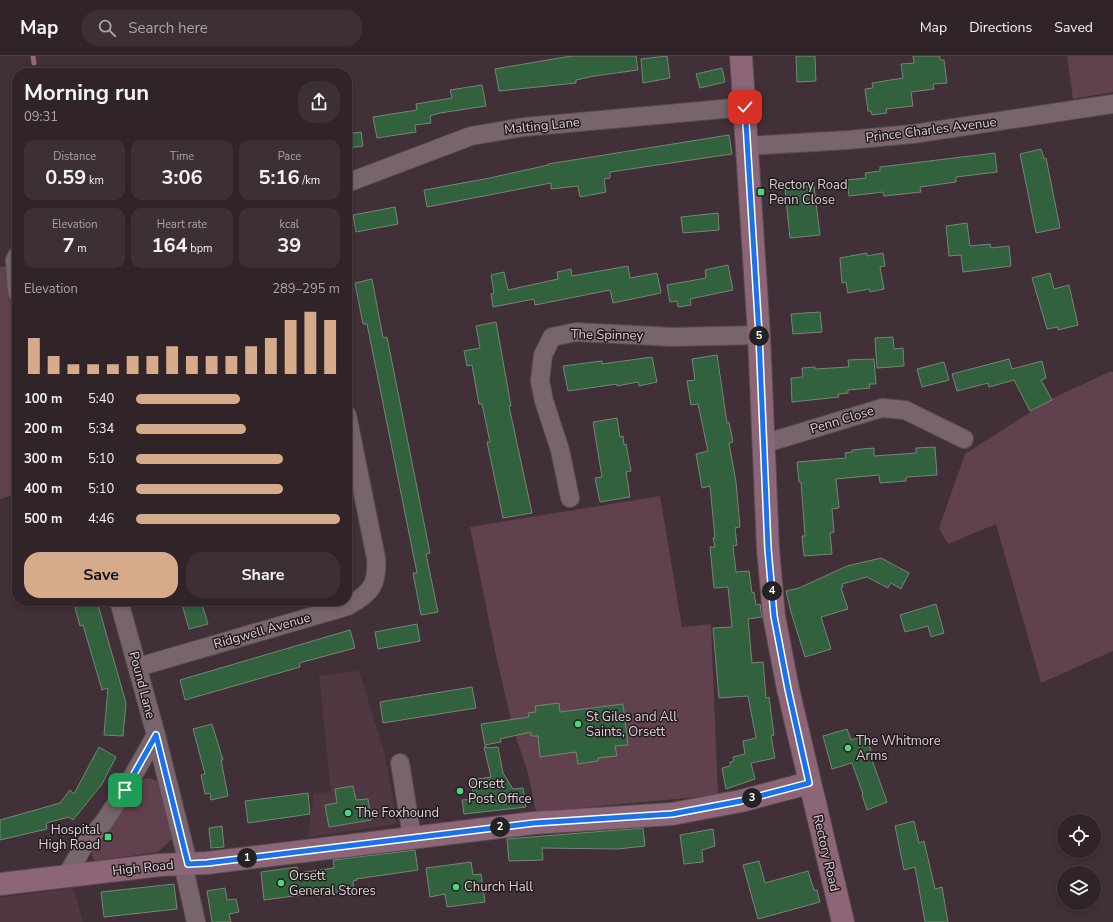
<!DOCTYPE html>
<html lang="en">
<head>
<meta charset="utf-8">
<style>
  :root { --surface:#312429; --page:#3d3035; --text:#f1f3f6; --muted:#a8a4a8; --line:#4c4146; --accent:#d6ab8b }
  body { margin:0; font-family:"Nunito Sans",sans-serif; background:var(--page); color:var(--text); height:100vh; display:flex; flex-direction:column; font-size:15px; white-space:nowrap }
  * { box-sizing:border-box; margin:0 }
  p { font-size:13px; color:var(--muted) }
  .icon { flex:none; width:22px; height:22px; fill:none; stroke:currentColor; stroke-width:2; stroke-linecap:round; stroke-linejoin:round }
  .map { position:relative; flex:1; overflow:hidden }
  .details { position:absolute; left:12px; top:12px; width:340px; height:538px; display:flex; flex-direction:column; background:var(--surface); border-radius:16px; box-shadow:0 2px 6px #0003,0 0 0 1px var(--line) }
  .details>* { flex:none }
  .controls { position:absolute; left:1057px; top:758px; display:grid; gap:8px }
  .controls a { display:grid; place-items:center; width:44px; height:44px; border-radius:50%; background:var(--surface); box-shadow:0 2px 6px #0003,0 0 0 1px var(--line); font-size:20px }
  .pin { position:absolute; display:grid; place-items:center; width:34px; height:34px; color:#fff; margin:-17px; border-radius:8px; box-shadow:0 2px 6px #0006 }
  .km { position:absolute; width:20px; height:20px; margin:-10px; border-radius:50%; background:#222; color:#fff; font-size:11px; line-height:20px; text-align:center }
  .round { display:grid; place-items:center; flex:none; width:42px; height:42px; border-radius:16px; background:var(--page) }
  .summary { display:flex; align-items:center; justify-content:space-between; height:68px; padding:0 12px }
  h1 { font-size:22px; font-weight:700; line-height:30px }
  .metrics { display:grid; grid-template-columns:repeat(3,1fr); gap:6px; height:68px; padding:4px 12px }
  .metrics div { display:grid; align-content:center; border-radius:10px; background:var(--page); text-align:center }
  .metrics b { font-size:20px; font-weight:700 }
  .metrics small { font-size:11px; font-weight:400 }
  .metrics p { font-size:11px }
  .chart { height:112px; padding:8px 12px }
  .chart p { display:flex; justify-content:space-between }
  .chart svg { width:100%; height:72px; margin-top:4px; stroke:var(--accent); stroke-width:6 }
  .primary-button { display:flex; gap:8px; margin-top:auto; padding:8px 12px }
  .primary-button a { flex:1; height:46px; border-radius:16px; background:var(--accent); color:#111; font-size:16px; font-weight:700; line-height:46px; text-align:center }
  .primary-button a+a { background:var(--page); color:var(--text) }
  ul { padding:0 12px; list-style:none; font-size:13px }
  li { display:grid; grid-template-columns:64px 48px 1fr; align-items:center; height:30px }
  li i { height:10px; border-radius:5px; background:var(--accent) }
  header { display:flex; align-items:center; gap:24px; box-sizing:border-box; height:56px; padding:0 20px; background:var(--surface); border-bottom:1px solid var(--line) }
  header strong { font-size:19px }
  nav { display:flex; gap:22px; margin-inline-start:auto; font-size:14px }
  .search { width:280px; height:36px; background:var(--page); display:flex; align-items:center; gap:10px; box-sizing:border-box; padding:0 14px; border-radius:16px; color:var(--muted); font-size:15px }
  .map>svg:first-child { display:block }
  .built { fill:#503842 }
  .green { fill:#62414f }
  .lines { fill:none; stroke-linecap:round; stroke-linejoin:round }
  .stream { stroke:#9c647c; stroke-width:5 }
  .building { fill:#32613d; stroke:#758578 }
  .street-casing { stroke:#5a4c52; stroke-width:20 }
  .secondary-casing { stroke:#5a4c52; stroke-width:24 }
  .street { stroke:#78646c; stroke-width:18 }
  .secondary { stroke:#8c6576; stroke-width:22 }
  .route-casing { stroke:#fff; stroke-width:8 }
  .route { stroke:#1a73e8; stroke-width:5 }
  .poi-dot { fill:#4dd676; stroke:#221a1e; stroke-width:1.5 }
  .labels { text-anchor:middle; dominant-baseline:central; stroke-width:3; stroke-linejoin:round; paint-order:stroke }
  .street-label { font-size:13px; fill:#ddd2d6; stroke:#221a1e }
  .poi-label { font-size:13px; fill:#ddd2d6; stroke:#221a1e; text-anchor:start }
</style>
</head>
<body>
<header>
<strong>Map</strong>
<div class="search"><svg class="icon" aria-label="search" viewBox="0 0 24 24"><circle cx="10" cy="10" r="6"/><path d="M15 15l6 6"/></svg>Search here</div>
<nav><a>Map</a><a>Directions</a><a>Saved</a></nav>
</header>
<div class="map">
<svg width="1113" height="866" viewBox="0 0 1113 866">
  <rect width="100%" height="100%" fill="#413037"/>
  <path class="built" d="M 359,615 L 385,699 L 397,768 L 308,781 L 314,737 L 325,738 L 331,734 L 319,620 Z
    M 73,832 L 83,866 L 0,866 L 0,842 Z"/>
  <path class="green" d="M 1067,0 L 1113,0 L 1113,36 L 1073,43 Z
    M 6,210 L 17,284 L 17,438 L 0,443 L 0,211 Z
    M 1111,315 L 1113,316 L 1113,595 L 1041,627 L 996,468 L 948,488 L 939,472 L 965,398 L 1049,344 Z
    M 660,440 L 682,571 L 711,568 L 718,739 L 536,756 L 528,717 L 513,672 L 497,604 L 470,471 Z
    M 149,722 L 157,725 L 161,729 L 174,781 L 158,796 L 95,805 L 92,800 L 92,792 L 141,723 Z"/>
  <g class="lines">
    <path class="stream" d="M 33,0 L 34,7"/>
  </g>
  <path class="building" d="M 571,0 L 636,0 L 638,14 L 594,20 L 576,24 L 576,27 L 499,35 L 495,13 Z
    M 667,0 L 670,22 L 643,27 L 641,3 Z
    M 796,0 L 815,0 L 816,25 L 797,26 Z
    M 913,0 L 940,0 L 940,4 L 944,4 L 947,27 L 933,28 L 934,33 L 911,36 L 913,50 L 886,53 L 887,57 L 872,59 L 871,55 L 868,55 L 865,33 L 873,32 L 872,27 L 903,22 L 901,8 L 914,7 Z
    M 722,12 L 725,26 L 700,32 L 696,18 Z
    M 482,29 L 486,50 L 440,57 L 430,60 L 431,67 L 415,69 L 416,76 L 377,82 L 373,61 L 417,54 L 416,48 L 452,42 L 450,34 Z
    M 361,76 L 363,90 L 347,92 L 347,78 Z
    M 729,79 L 732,98 L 610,116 L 610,122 L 604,123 L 606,136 L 580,141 L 578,130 L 551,133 L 551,127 L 427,151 L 424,134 L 490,122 L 548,109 L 548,108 Z
    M 1041,93 L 1044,103 L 1046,102 L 1060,172 L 1036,177 L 1020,98 Z
    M 995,97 L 997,116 L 956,121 L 956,126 L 920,131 L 921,136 L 884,140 L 883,136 L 849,140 L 847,124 L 866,122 L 865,117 L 880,115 L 880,111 Z
    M 814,130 L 820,179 L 790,182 L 785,133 Z
    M 395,151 L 398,168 L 356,176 L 353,159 Z
    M 718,157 L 719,174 L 683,177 L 681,161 Z
    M 967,167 L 970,190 L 990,188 L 991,192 L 1009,190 L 1011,210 L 963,216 L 961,199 L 949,200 L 946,170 Z
    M 867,197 L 867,200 L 883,197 L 885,210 L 880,211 L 884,233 L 870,236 L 869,233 L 848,237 L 846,226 L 842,227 L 840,202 Z
    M 728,209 L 733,234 L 690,243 L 691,249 L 678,251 L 677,245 L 670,246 L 667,229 L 706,222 L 705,214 Z
    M 628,210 L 630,222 L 657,217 L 661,237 L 613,247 L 610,234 L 535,249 L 534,243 L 493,251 L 491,238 L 494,237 L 491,219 L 504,216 L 508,234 L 558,223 L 557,216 L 571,213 L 572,220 Z
    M 1050,217 L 1054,233 L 1069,229 L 1078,269 L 1058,274 L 1058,271 L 1047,273 L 1032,222 Z
    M 372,223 L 383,282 L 387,281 L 430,497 L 426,498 L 438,556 L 421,559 L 413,517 L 417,517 L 402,442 L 367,268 L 363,268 L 355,227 Z
    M 820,256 L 822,276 L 793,278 L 791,258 Z
    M 496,266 L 511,350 L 509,350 L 532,457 L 503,462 L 487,386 L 490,386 L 482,348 L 479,348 L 472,309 L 467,310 L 464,295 L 480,292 L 476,270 Z
    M 893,281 L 894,293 L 903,292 L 904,310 L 877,312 L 875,282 Z
    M 717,299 L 727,367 L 729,366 L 733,386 L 729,387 L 736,426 L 740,471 L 735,472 L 737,489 L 733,490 L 736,516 L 749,515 L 752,537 L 754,536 L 756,549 L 760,548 L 762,561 L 748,563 L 752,607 L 763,606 L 766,642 L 769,641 L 774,679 L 771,680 L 775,702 L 751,707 L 755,723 L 726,733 L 722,712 L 730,710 L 730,706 L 734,705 L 733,701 L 745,698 L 743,685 L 756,682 L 748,640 L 719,642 L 713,572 L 732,571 L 728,531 L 714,532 L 710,491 L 715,491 L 713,482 L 715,482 L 710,430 L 702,432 L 696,398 L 708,395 L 698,348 L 691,349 L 687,325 L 695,324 L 692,303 Z
    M 652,301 L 657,326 L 639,330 L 638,326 L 617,330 L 617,328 L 568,335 L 563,310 L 602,305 L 602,308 Z
    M 874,303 L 876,328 L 869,328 L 870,332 L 848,334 L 848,337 L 838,338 L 839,341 L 792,346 L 791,322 L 803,321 L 802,312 L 815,311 L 815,313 L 849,311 L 848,304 Z
    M 1009,303 L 1012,313 L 1042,305 L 1046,322 L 1041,324 L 1052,344 L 1030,355 L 1014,324 L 989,331 L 988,327 L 957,335 L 952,318 Z
    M 944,306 L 949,324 L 922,331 L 917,313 Z
    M 617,362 L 620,381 L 623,380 L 624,389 L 626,388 L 631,415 L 626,416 L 630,441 L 600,446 L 595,422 L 602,421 L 593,366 Z
    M 935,391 L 937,419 L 906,421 L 906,425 L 880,427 L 879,419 L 836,423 L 839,452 L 832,453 L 834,476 L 830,477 L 832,498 L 804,500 L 802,480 L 805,480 L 801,426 L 799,426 L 797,406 L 846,402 L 845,397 L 852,396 L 852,394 L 874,392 L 874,400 L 916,397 L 916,392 Z
    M 881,502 L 909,517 L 901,533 L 891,527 L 888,532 L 867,521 L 842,528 L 843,531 L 841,532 L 848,553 L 821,561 L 831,593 L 805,601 L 791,556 L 786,535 L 799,532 L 847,510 Z
    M 83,545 L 92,545 L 94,550 L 98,549 L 126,647 L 123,680 L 104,679 L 108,632 L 102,634 L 83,569 L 80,570 L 74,548 Z
    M 181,545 L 201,545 L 208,568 L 189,573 Z
    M 936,548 L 944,577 L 931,581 L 928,570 L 905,576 L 900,559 Z
    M 417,568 L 420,585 L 378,593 L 375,576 Z
    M 350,574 L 355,592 L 299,607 L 300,611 L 185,644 L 180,624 Z
    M 472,631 L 476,652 L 383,667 L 380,646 Z
    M 559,647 L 560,656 L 623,648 L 628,689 L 615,690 L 617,700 L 598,702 L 598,705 L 578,708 L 576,696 L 540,701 L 538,680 L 531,680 L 531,676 L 500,683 L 501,686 L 485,689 L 481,668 L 529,661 L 528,657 L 536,656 L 535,650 Z
    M 212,668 L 223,704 L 221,704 L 228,740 L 211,744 L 210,737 L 205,738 L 201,719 L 205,718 L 193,673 Z
    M 847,673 L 851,684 L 866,679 L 873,701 L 871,701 L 887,746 L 867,754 L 862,739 L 863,738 L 852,707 L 832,713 L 823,680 Z
    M 486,690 L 487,692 L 498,691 L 503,717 L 513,733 L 523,732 L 526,751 L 464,758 L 462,744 L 474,743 L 471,724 L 491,721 L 484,691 Z
    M 99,691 L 116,701 L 102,728 L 73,764 L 69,761 L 46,767 L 47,773 L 0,784 L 0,764 L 60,747 L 70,734 L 74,738 Z
    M 353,730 L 356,744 L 368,743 L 371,764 L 329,771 L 325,749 L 337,747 L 335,733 Z
    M 308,737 L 310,758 L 248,767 L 245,745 Z
    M 914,765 L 919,787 L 924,785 L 935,833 L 942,831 L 948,866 L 925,866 L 915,811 L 904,814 L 895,770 Z
    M 222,770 L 224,791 L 211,792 L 209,772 Z
    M 643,772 L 645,790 L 618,793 L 542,792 L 543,804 L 509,805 L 507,783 Z
    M 713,773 L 715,790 L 702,794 L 703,806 L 684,808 L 680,779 Z
    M 415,794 L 418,814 L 356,823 L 357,824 L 353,825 L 354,834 L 336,836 L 336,838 L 317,840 L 316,837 L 264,844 L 261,816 L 297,811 L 298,817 L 334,812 L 333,804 Z
    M 759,805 L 765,827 L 808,815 L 814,834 L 817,834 L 820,846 L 758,863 L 743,809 Z
    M 471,806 L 473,819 L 481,818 L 485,846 L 447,851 L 445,838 L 430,841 L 426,812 Z
    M 174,828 L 177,853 L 104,861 L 101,836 Z
    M 225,832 L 227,844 L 236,843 L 239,856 L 229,858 L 231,866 L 212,866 L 207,835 Z"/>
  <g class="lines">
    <g class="street-casing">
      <path id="street" d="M 747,90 L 848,84 L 913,78 L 1113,48
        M 347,127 L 471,80 L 524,71 L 745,51
        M 17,200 L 15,204 L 17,236
        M 763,388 L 882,352 L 905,354 L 964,383
        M 570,442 L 560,394 L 544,345 L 540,325 L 543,299 L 552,281 L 576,276 L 673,281 L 759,279
        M 119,545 L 156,679 L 188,807
        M 138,611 L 348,550 C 371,537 378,529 376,502 L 347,359
        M 400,707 L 412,781
        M 183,808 L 196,866
        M 66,821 L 83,791 L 104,766 L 125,734 L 156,679"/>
    </g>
    <g class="secondary-casing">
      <path id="secondary" d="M 741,0 L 759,279 L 768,493 L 774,560 L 788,633 L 843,866
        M 0,828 L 160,809 L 207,807 L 534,767 L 672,758 L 741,745 L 809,727"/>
    </g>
    <use href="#street" class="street"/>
    <use href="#secondary" class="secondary"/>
  </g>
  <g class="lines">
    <g class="route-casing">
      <path id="route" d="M 125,734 L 156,679 L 188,808 L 207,807 L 534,767 L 672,758 L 741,745 L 809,727 L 788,633 L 774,560 L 768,493 L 759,279 L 745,51"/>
    </g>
    <use href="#route" class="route"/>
  </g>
  <g class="poi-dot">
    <rect x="757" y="132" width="8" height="8" rx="2"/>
    <circle cx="578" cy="668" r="4"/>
    <circle cx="848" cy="692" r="4"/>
    <circle cx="460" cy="735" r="4"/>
    <circle cx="348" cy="757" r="4"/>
    <rect x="104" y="777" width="8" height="8" rx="2"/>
    <circle cx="281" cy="827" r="4"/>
    <circle cx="456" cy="831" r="4"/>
  </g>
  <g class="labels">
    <g class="street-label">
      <text transform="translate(542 70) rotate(-6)">Malting Lane</text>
      <text transform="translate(931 74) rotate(-7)">Prince Charles Avenue</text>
      <text transform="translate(607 279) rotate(1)">The Spinney</text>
      <text transform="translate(842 364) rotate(-17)">Penn Close</text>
      <text transform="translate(262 575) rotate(-16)">Ridgwell Avenue</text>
      <text transform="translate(142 629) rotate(75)">Pound Lane</text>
      <text transform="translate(826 797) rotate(77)">Rectory Road</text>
      <text transform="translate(143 812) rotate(-6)">High Road</text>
    </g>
    <g class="poi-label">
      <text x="769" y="129">Rectory Road<tspan x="769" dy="15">Penn Close</tspan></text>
      <text x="586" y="661">St Giles and All<tspan x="586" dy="15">Saints, Orsett</tspan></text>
      <text x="856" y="685">The Whitmore<tspan x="856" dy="15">Arms</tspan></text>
      <text x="468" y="728">Orsett<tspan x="468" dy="15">Post Office</tspan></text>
      <text x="356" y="757">The Foxhound</text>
      <text x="100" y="774" text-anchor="end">Hospital<tspan x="100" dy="15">High Road</tspan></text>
      <text x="289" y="820">Orsett<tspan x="289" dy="15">General Stores</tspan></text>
      <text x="464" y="831">Church Hall</text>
    </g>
  </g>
</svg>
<div class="controls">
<a><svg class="icon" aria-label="locate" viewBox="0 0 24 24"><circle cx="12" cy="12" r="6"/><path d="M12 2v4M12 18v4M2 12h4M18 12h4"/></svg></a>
<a><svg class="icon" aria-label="layers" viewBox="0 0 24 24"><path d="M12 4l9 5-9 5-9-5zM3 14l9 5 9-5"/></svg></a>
</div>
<div class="pin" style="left:125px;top:734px;background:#1e9e55"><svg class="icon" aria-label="arrive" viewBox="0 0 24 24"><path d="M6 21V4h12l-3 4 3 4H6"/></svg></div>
<div class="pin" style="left:745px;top:51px;background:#d93025"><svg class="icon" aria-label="check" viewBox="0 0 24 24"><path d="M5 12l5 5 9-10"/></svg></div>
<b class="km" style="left:247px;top:802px">1</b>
<b class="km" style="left:500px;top:771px">2</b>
<b class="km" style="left:752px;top:742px">3</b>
<b class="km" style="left:772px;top:535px">4</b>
<b class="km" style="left:759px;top:280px">5</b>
<section class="details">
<div class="summary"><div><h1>Morning run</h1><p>09:31</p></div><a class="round"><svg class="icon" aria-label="share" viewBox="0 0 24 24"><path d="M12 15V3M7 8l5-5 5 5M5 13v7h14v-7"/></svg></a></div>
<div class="metrics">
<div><p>Distance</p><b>0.59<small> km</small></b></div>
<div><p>Time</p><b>3:06</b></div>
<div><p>Pace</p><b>5:16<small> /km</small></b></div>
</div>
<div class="metrics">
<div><p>Elevation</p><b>7<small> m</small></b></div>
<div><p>Heart rate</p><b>164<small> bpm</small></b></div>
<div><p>kcal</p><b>39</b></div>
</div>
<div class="chart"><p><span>Elevation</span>289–295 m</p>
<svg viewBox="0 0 160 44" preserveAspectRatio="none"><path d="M5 44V22M15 44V33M25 44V38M35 44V38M45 44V38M55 44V33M65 44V33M75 44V27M85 44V33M95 44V33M105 44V33M115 44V27M125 44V22M135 44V11M145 44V6M155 44V11"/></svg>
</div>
<ul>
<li><b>100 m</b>5:40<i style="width:51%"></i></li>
<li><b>200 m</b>5:34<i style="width:54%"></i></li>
<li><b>300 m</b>5:10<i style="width:72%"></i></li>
<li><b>400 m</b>5:10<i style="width:72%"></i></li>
<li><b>500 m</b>4:46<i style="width:100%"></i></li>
</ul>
<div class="primary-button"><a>Save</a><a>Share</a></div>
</section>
</div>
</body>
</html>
